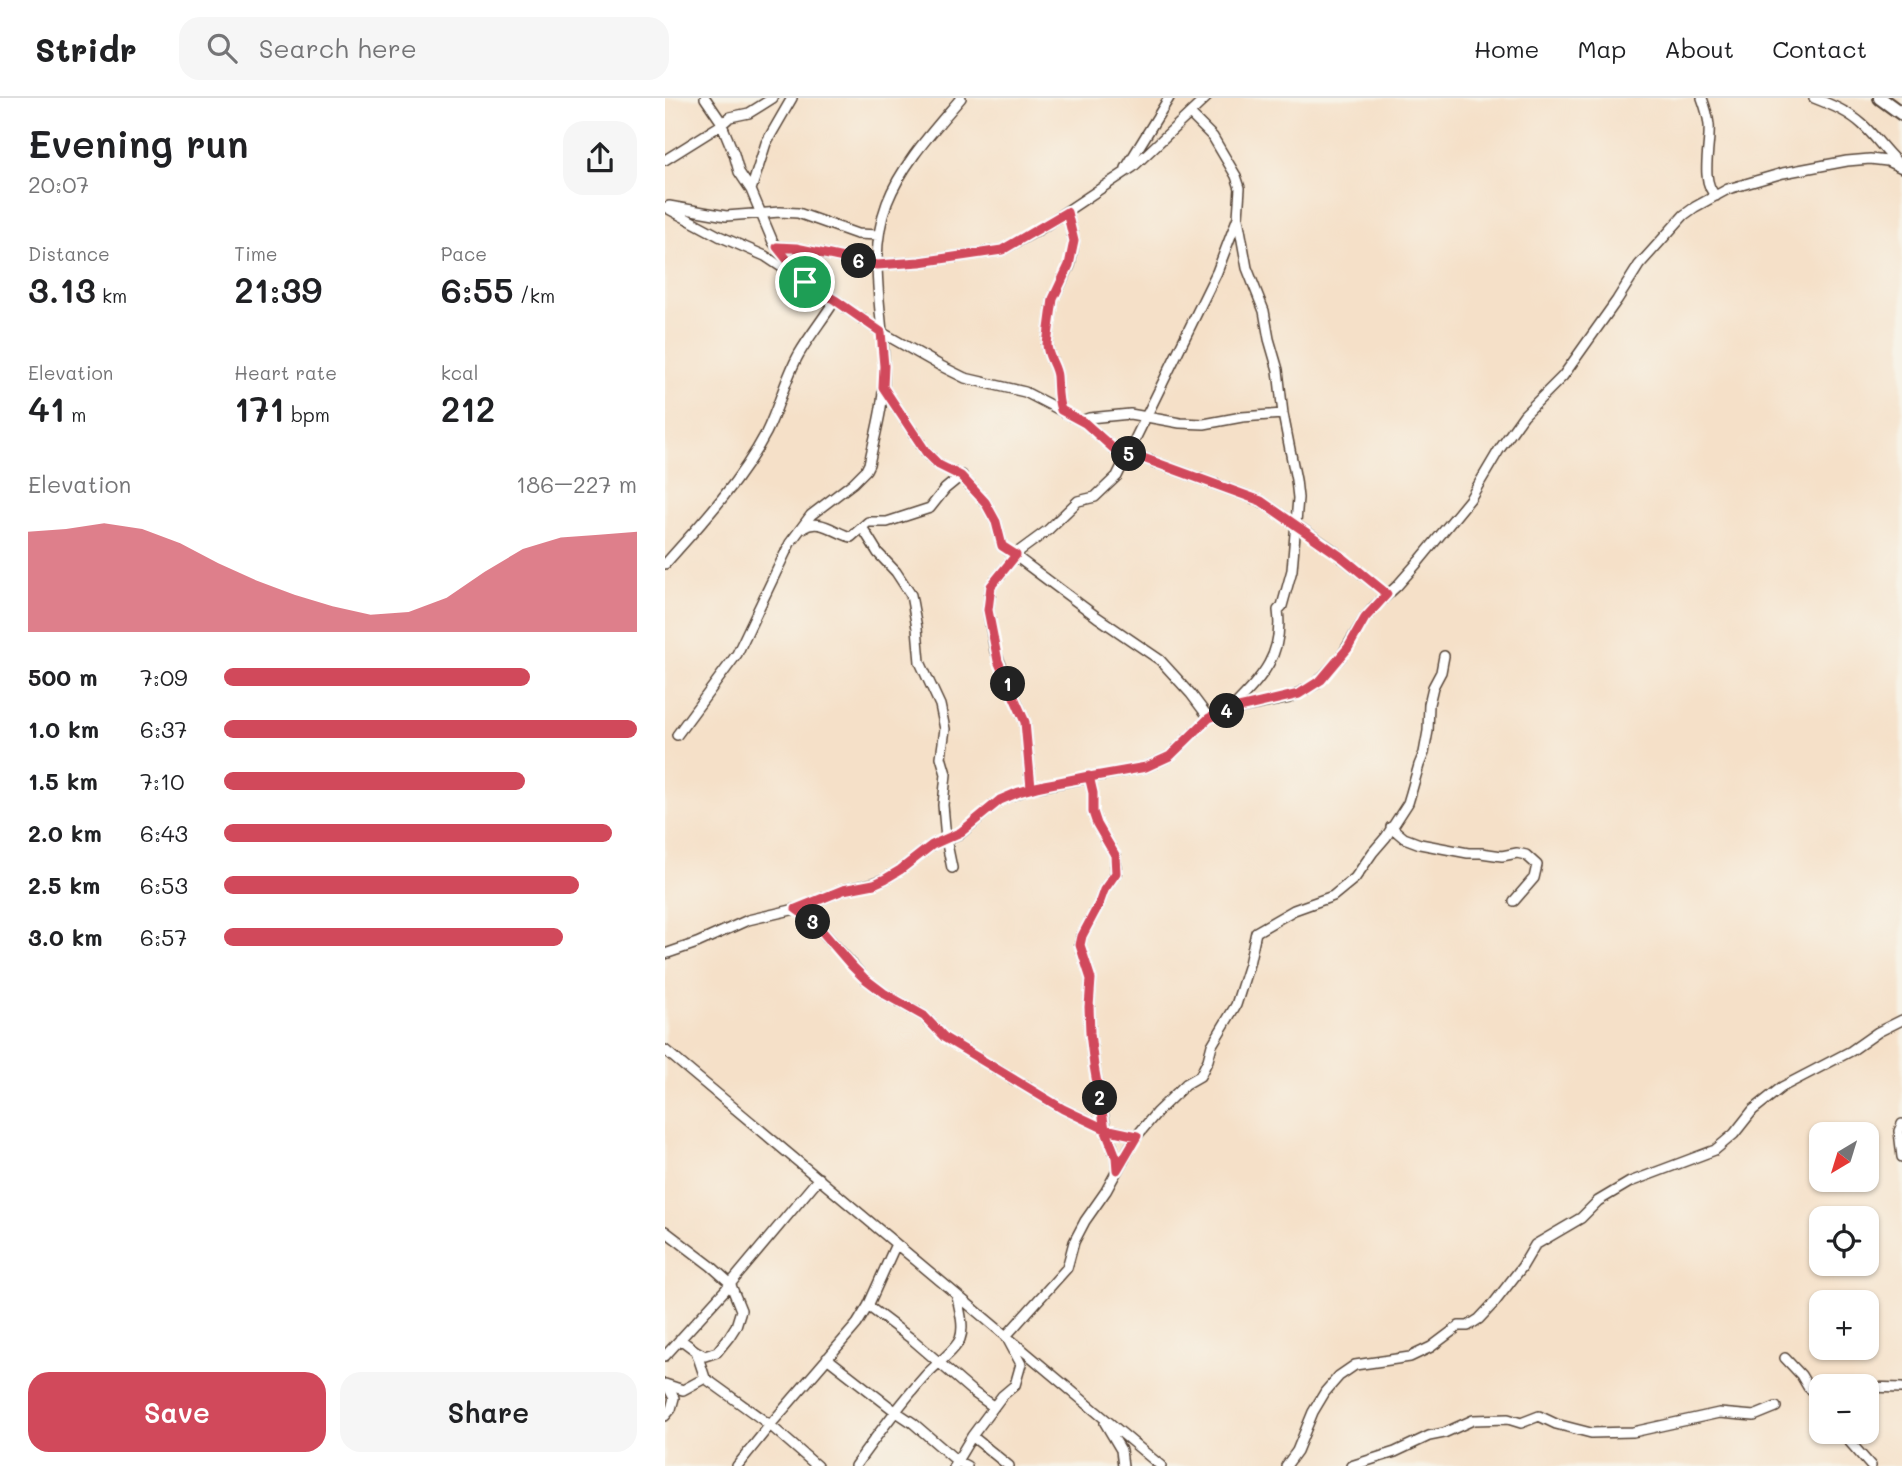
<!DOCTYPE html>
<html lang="en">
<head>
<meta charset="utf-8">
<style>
  :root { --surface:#fff; --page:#f6f6f6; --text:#202124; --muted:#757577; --line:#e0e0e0; --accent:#d1495b }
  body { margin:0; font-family:Mali,sans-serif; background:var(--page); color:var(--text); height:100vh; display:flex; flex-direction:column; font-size:26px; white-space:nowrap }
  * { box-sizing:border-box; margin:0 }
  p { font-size:23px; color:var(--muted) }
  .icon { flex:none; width:38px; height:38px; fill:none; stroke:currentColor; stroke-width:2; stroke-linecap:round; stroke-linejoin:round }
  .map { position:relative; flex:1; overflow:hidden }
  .details { display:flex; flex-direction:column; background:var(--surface); width:665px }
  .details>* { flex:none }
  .needle { width:46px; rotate:218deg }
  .fabs { position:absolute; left:1144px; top:1024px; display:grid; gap:14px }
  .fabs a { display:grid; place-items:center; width:70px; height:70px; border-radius:14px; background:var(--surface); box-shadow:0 2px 5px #0004; font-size:35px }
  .pin { position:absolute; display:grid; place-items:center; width:60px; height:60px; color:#fff; margin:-30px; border:4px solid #fff; border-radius:50%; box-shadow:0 2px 7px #0007 }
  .km { position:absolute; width:35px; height:35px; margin:-18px; border-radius:50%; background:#222; color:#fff; font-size:19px; line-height:35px; text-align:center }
  .round { display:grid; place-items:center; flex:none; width:74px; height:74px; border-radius:21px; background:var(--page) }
  .headline { display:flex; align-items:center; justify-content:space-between; height:119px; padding:0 28px }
  h1 { font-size:38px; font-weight:600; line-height:52px }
  .metrics { display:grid; grid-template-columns:repeat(3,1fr); gap:10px; height:119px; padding:7px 28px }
  .metrics div { display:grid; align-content:center }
  .metrics b { font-size:35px; font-weight:600 }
  .metrics small { font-size:19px; font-weight:400 }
  .metrics p { font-size:19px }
  .chart { height:196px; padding:14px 28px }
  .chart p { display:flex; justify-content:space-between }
  .chart svg { width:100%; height:126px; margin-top:7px; fill:var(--accent); opacity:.7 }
  .primary-button { display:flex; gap:14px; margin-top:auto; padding:14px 28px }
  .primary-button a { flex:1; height:80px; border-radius:21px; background:var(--accent); color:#fff; font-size:28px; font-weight:600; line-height:80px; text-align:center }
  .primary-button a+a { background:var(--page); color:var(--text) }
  ul { padding:0 28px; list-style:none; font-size:23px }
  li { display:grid; grid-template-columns:112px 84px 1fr; align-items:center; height:52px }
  li i { height:18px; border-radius:9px; background:var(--accent) }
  header { display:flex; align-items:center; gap:42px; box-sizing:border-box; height:98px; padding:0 35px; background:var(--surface); border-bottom:2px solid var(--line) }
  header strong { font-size:33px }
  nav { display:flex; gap:38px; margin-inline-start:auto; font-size:24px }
  .search { width:490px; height:63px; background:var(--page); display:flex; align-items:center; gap:18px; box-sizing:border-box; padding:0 24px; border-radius:21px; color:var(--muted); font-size:26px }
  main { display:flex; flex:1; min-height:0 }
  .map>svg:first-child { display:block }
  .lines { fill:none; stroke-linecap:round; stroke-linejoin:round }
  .minor-casing { stroke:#574538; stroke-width:12 }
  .major-casing { stroke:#574538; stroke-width:16 }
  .minor { stroke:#fff; stroke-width:9 }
  .major { stroke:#fff; stroke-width:12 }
  .route-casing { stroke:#fff; stroke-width:14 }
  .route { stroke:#d1495b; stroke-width:9 }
</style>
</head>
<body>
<header>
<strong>Stridr</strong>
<div class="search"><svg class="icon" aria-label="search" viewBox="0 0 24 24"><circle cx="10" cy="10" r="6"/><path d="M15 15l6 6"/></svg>Search here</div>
<nav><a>Home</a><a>Map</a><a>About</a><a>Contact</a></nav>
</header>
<main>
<section class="details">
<div class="headline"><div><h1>Evening run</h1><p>20:07</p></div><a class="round"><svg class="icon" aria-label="share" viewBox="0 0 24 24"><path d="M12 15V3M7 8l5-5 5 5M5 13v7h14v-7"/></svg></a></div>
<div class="metrics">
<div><p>Distance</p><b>3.13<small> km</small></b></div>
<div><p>Time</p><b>21:39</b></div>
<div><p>Pace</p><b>6:55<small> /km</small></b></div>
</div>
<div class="metrics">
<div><p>Elevation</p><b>41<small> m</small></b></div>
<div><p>Heart rate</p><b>171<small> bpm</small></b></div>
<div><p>kcal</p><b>212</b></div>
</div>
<div class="chart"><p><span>Elevation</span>186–227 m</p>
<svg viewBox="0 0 160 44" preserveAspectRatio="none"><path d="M0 44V9L10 8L20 6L30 8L40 13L50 20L60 26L70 31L80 35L90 38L100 37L110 32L120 23L130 15L140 11L150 10L160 9V44z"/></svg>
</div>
<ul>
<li><b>500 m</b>7:09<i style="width:74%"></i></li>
<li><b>1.0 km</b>6:37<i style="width:100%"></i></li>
<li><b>1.5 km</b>7:10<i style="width:73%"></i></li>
<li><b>2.0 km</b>6:43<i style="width:94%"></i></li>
<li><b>2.5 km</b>6:53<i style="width:86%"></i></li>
<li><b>3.0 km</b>6:57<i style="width:82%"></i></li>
</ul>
<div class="primary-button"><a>Save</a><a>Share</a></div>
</section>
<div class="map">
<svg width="1237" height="1368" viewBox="0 0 1237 1368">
  <rect width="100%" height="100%" fill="#f7f3e8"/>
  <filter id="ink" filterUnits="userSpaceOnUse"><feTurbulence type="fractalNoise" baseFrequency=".0143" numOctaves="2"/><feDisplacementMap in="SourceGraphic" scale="14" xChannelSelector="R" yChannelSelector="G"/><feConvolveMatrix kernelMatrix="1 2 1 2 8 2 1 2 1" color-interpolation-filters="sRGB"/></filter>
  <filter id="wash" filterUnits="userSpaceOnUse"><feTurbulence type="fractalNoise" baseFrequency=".00686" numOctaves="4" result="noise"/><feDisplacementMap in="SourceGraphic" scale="28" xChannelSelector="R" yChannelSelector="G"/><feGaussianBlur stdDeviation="1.57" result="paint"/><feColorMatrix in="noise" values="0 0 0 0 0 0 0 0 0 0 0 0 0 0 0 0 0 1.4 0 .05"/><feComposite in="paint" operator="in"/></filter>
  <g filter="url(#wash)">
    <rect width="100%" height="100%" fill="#f5e0c8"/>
  </g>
  <g filter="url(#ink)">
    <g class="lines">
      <g class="minor-casing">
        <path id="minor" d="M 40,0 L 55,22 L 69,56 L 74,74 L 86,92
          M 127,0 L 101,45 L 86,92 L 108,144 L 135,178
          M 1037,0 C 1040,8 1043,18 1044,27 C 1046,47 1034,83 1051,98
          M 1149,0 C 1167,7 1184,14 1198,27 C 1210,38 1220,53 1232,64
          M 0,62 L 56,27 L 65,19 L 84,15 L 108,0
          M 461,70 L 504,0
          M 4,108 L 61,118 L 115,114 L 133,115 L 192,136 L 214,137
          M 0,109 L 54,138 L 100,158 L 151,192 L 170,202 L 216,234 L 276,268 L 300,280 L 360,294 L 420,325 L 450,352 L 470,357 L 596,403 L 665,450 L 722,496
          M 112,149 L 131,150 L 212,167 L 255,164 L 337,152 L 375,131 L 468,69 L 541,0
          M 218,289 L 261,354 L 274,367 L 296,378 L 320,404 L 331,424 L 337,448 L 432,519 L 495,562 L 526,596 L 544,620
          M 396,312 C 392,300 393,290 392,278 C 391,267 382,258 382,246 L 388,201 L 405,167 L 409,143 L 402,114
          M 416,323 L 424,320 L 465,316 L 515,325 L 539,326 L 577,319 L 618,316
          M 197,429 L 213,455 L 231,474 L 246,497 L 252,530 L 255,564 L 275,607 L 280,631 L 276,659 L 281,676 L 278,707 L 281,741 L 287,770
          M 138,430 C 154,419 170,435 186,439 L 203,424 L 222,424 L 265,410 L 280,391 L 297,377
          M 0,466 C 37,425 75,384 101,335 C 114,309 120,281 134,256 C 145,237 159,220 170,202
          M 566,611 C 596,580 619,558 613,512 L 617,508 L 627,472 L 633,400 L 631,382 L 618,316 L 613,272 L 604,241 L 599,213 L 582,170 L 573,120
          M 12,637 L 72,556 L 125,445 L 146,417 L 188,385 L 201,372 L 204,366 C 210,337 219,307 219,276 C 220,219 201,161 222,105 C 237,66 269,32 296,0
          M 424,678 L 428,695 L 428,714 L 432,726 L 450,757 L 451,775 L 439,792 L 434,806 L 417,838 L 415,847 L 426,881 L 424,909 L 425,935 L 429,968 L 441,1031 L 451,1059 L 452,1072
          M 366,690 L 360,624 L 330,553 L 323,512 L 326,488 L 353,454 L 383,432 L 413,403 L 430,399 L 452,378 L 552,174 L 573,119 L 575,90 L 571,78 L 548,39 L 525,16
          M 726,729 L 739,740 L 755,746 L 803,755 L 816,755 L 837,758 L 852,755 L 861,757 L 872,767 L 869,780 L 849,803
          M 131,811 L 150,825 L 199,880 L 220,896 L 259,918 L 280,940 L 398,1011 L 441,1031 L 472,1038
          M 0,856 L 32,845 L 83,822 L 135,810 L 178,792 L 209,785 L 220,781 L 235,772 L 267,747 L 296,735 L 335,702 L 366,690 L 481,669 L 505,658 L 544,620 L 565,612 L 624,600 L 651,586 L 676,559 L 700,520 L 709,509 L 732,488 L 754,463 L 805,401 L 834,352 L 859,317 L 898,278 L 952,202 L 974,167 L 1019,117 L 1030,109 L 1063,91 L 1118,75 L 1182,63 L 1205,61 L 1222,63 L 1237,70
          M 0,952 L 496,1368
          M 1237,1026 L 1234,1033 L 1237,1059
          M 0,1133 L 46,1168 L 65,1185 L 76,1212 L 71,1228 L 64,1239 L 52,1254 L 40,1258 L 31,1253
          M 203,1208 L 248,1242 L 308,1294 L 329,1309
          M 15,1241 L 31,1253 L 40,1280
          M 0,1258 L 61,1191 L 154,1080
          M 162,1260 L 230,1313 L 248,1325 L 292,1363 L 302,1368
          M 1120,1260 L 1136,1277 L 1143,1289 L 1157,1300
          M 0,1286 L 18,1292 L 40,1280 L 105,1327 L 152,1368
          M 0,1288 L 4,1291 L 9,1300 L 6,1311 L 0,1318
          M 1181,1288 L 1186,1287 L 1196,1288
          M 1202,1289 L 1237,1290
          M 440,1325 L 456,1352 L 458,1368
          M 1176,1334 L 1206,1368
          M 307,1338 L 344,1368
          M 72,1368 L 105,1327 L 192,1226 L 203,1208 L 231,1146
          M 190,1368 C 212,1337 235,1306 261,1277 C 270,1267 290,1253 295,1241 C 300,1228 294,1211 292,1198
          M 289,1368 L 307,1338 L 337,1298 L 350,1287 L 356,1266 L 341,1238 L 402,1170 L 409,1144 L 420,1123 L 441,1093 L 470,1040 L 492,1014 L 521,986 L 535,978 L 543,962 L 547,947 L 571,907 L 584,866 L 591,834 L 629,812 L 668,798 L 690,780 L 708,754 L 721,739 L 743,705 L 746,695 L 754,667 L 759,655 L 763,633 L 764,606 L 768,589 L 776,574 L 779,558
          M 621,1368 L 632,1353 L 648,1314 L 660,1294 L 674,1278 L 690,1267 L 745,1259 L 766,1249 L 794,1228 L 803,1228 L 814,1221 L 829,1205 L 857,1169 L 870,1147 L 916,1120 L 933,1103 L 965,1084 L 1050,1052 L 1069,1036 L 1088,1012 L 1117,989 L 1186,953 L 1213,934 L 1237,922
          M 686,1368 L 730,1354 L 764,1338 L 779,1335 L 808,1322 L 843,1321 L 856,1325 L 874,1318 L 891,1326 L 926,1335 L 968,1334 L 1054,1315 L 1089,1318 L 1111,1309"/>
      </g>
      <g class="major-casing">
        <path id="major" d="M 1215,0 L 1237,16"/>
      </g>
      <use href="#minor" class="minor"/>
      <use href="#major" class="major"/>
    </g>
  </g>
  <g class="lines" filter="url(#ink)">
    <g class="route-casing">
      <path id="route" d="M 140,184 L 170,202 L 216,234 L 219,268 L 218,289 L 261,354 L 274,367 L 296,378 L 320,404 L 331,424 L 337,448 L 351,457 L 326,488 L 323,512 L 333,563 L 360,624 L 366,690 L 424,678 L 428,695 L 428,714 L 432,726 L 450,757 L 451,775 L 439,792 L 434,806 L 417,838 L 415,847 L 426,881 L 424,909 L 425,935 L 429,968 L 440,1031 L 451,1059 L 452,1072 L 472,1038 L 440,1031 L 398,1011 L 280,940 L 259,918 L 220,896 L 199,880 L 187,868 L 150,825 L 131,811 L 178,792 L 209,786 L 220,781 L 235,772 L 267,747 L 296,734 L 335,702 L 354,694 L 379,687 L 481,669 L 505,658 L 544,620 L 565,612 L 634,596 L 656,582 L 683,550 L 700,520 L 722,496 L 678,460 L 596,403 L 470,357 L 450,352 L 420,325 L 396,312 C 392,300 393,290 392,278 C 391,267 382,258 382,246 L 388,201 L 404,167 L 409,143 L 402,114 L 337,152 L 255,164 L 212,167 L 131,150 L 112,149 L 140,184"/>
    </g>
    <use href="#route" class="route"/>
  </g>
</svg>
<div class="fabs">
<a><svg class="needle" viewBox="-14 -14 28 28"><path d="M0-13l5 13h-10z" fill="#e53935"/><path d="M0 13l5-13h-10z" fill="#757577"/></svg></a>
<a><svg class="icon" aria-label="locate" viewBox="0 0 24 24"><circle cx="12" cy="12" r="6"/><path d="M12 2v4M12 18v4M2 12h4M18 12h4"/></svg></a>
<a>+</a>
<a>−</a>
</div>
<div class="pin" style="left:140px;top:184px;background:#1e9e55"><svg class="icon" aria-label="arrive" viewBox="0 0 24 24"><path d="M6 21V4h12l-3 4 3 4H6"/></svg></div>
<b class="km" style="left:343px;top:586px">1</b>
<b class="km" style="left:435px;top:1000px">2</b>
<b class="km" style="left:148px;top:824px">3</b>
<b class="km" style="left:562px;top:613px">4</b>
<b class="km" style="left:464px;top:356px">5</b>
<b class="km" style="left:194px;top:163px">6</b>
</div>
</main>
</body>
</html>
